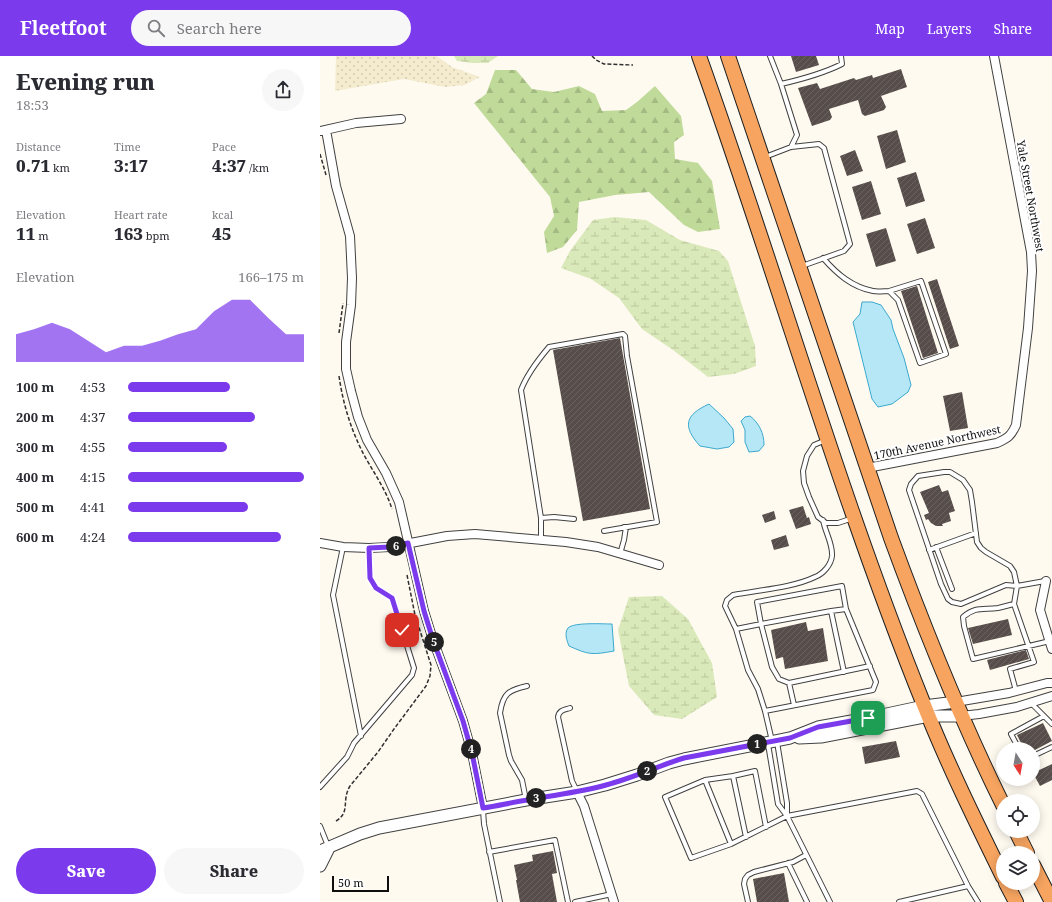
<!DOCTYPE html>
<html lang="en">
<head>
<meta charset="utf-8">
<style>
  :root { --surface:#fff; --page:#f7f7f7; --text:#2b2b33; --muted:#7c7c81; --accent:#7c3aed }
  body { margin:0; font-family:"Noto Serif",serif; background:var(--page); color:var(--text); height:100vh; display:flex; flex-direction:column; font-size:15px; white-space:nowrap }
  * { box-sizing:border-box; margin:0 }
  p { font-size:13px; color:var(--muted) }
  .icon { flex:none; width:22px; height:22px; fill:none; stroke:currentColor; stroke-width:2; stroke-linecap:round; stroke-linejoin:round }
  .map { position:relative; flex:1; overflow:hidden }
  .details { display:flex; flex-direction:column; background:var(--surface); width:320px }
  .details>* { flex:none }
  .needle { width:26px; rotate:169deg }
  .controls { position:absolute; left:676px; top:686px; display:grid; gap:8px }
  .controls a { display:grid; place-items:center; width:44px; height:44px; border-radius:50%; background:var(--surface); box-shadow:0 2px 10px #0003; font-size:20px }
  .scale { position:absolute; left:12px; bottom:10px; width:57px; box-sizing:border-box; padding-left:4px; border:2px solid #0e0e0e; border-top:0; font-size:11px; line-height:14px; white-space:nowrap; color:#0e0e0e; -webkit-text-stroke:3px #fff; paint-order:stroke }
  .pin { position:absolute; display:grid; place-items:center; width:34px; height:34px; color:#fff; margin:-17px; border-radius:8px; box-shadow:0 2px 6px #0006 }
  .km { position:absolute; width:20px; height:20px; margin:-10px; border-radius:50%; background:#222; color:#fff; font-size:11px; line-height:20px; text-align:center }
  .round { display:grid; place-items:center; flex:none; width:42px; height:42px; border-radius:21px; background:var(--page) }
  .head { display:flex; align-items:center; justify-content:space-between; height:68px; padding:0 16px }
  h1 { font-size:22px; font-weight:800; line-height:30px }
  .stats { display:grid; grid-template-columns:repeat(3,1fr); gap:6px; height:68px; padding:4px 16px }
  .stats div { display:grid; align-content:center }
  .stats b { font-size:17px; font-weight:800 }
  .stats small { font-size:11px; font-weight:400 }
  .stats p { font-size:11px }
  .chart { height:112px; padding:8px 16px }
  .chart p { display:flex; justify-content:space-between }
  .chart svg { width:100%; height:72px; margin-top:4px; fill:var(--accent); opacity:.7 }
  .button { display:flex; gap:8px; margin-top:auto; padding:8px 16px }
  .button a { flex:1; height:46px; border-radius:24px; background:var(--accent); color:#fff; font-size:16px; font-weight:800; line-height:46px; text-align:center }
  .button a+a { background:var(--page); color:var(--text) }
  ul { padding:0 16px; list-style:none; font-size:13px }
  li { display:grid; grid-template-columns:64px 48px 1fr; align-items:center; height:30px }
  li i { height:10px; border-radius:5px; background:var(--accent) }
  header { display:flex; align-items:center; gap:24px; box-sizing:border-box; height:56px; padding:0 20px; background:var(--accent); color:#fff }
  header strong { font-size:19px }
  nav { display:flex; gap:22px; margin-inline-start:auto; font-size:14px }
  .search { width:280px; height:36px; background:var(--page); display:flex; align-items:center; gap:10px; box-sizing:border-box; padding:0 14px; border-radius:22px; color:var(--muted); font-size:15px }
  main { display:flex; flex:1; min-height:0 }
  .map>svg:first-child { display:block }
  .farmland { fill:url(#farmland-dots) }
  .forest { fill:url(#forest-firs) }
  .wetland { fill:url(#wetland-marsh) }
  .water { fill:#b5e7f6; stroke:#3ca9cd }
  .building { fill:url(#building-hatch) }
  .lines { fill:none; stroke-linecap:round; stroke-linejoin:round }
  .service-casing { stroke:#414141; stroke-width:6 }
  .minor-casing { stroke:#414141; stroke-width:10 }
  .tertiary-casing { stroke:#414141; stroke-width:13 }
  .trunk-casing { stroke:#1f1f1f; stroke-width:16 }
  .path { stroke:#303030; stroke-width:1.5; stroke-dasharray:4 2; stroke-linecap:butt }
  .service { stroke:#fff; stroke-width:4 }
  .minor { stroke:#fff; stroke-width:8 }
  .tertiary { stroke:#fff; stroke-width:11 }
  .trunk { stroke:#f6a460; stroke-width:14 }
  .route-casing { stroke:#fff; stroke-width:8 }
  .route { stroke:#7c3aed; stroke-width:5 }
  .labels { text-anchor:middle; dominant-baseline:central; stroke-width:4; stroke-linejoin:round; paint-order:stroke }
  .street-label { font-size:11px; fill:#0e0e0e; stroke:#fff }
</style>
</head>
<body>
<header>
<strong>Fleetfoot</strong>
<div class="search"><svg class="icon" aria-label="search" viewBox="0 0 24 24"><circle cx="10" cy="10" r="6"/><path d="M15 15l6 6"/></svg>Search here</div>
<nav><a>Map</a><a>Layers</a><a>Share</a></nav>
</header>
<main>
<section class="details">
<div class="head"><div><h1>Evening run</h1><p>18:53</p></div><a class="round"><svg class="icon" aria-label="share" viewBox="0 0 24 24"><path d="M12 15V3M7 8l5-5 5 5M5 13v7h14v-7"/></svg></a></div>
<div class="stats">
<div><p>Distance</p><b>0.71<small> km</small></b></div>
<div><p>Time</p><b>3:17</b></div>
<div><p>Pace</p><b>4:37<small> /km</small></b></div>
</div>
<div class="stats">
<div><p>Elevation</p><b>11<small> m</small></b></div>
<div><p>Heart rate</p><b>163<small> bpm</small></b></div>
<div><p>kcal</p><b>45</b></div>
</div>
<div class="chart"><p><span>Elevation</span>166–175 m</p>
<svg viewBox="0 0 160 44" preserveAspectRatio="none"><path d="M0 44V27L10 24L20 20L30 24L40 31L50 38L60 34L70 34L80 31L90 27L100 24L110 13L120 6L130 6L140 17L150 27L160 27V44z"/></svg>
</div>
<ul>
<li><b>100 m</b>4:53<i style="width:58%"></i></li>
<li><b>200 m</b>4:37<i style="width:72%"></i></li>
<li><b>300 m</b>4:55<i style="width:56%"></i></li>
<li><b>400 m</b>4:15<i style="width:100%"></i></li>
<li><b>500 m</b>4:41<i style="width:68%"></i></li>
<li><b>600 m</b>4:24<i style="width:87%"></i></li>
</ul>
<div class="button"><a>Save</a><a>Share</a></div>
</section>
<div class="map">
<svg width="732" height="846" viewBox="0 0 732 846">
  <defs>
    <pattern id="farmland-dots" width="8" height="8" patternUnits="userSpaceOnUse"><rect width="8" height="8" fill="#f5ecd0"/><path d="M2 2h.1M6 6h.1" fill="none" stroke="#d1c9b1" stroke-width="1.8" stroke-linecap="round"/></pattern>
    <pattern id="forest-firs" width="22" height="20" patternUnits="userSpaceOnUse"><rect width="22" height="20" fill="#c0da99"/><path d="M5 1l3.5 6h-7zM16 11l3.5 6h-7z" fill="#a4ba83"/></pattern>
    <pattern id="wetland-marsh" width="20" height="14" patternUnits="userSpaceOnUse"><rect width="20" height="14" fill="#dae9ba"/><path d="M1 5h8M5 5V1M11 12h8M15 12V8" fill="none" stroke="#bac79f"/></pattern>
    <pattern id="building-hatch" width="6" height="6" patternUnits="userSpaceOnUse"><rect width="6" height="6" fill="#574e4b"/><path d="M-1 1l2-2M0 6l6-6M5 7l2-2" fill="none" stroke="#6a6361"/></pattern>
  </defs>
  <rect width="100%" height="100%" fill="#fffaf0"/>
  <path class="farmland" d="M 16,0 L 117,0 L 132,11 L 160,21 L 145,29 L 125,31 L 84,23 L 15,35 Z"/>
  <path class="forest" d="M 175,14 L 196,14 L 212,33 L 234,36 L 259,30 L 275,38 L 282,55 L 306,54 L 317,46 L 335,30 L 361,60 L 364,79 L 354,86 L 355,103 L 378,107 L 392,125 L 400,173 L 378,176 L 364,169 L 329,136 L 295,139 L 259,146 L 257,174 L 243,191 L 227,197 L 224,176 L 234,160 L 230,141 L 154,47 L 166,38 Z"/>
  <path class="wetland" d="M 134,0 L 178,0 L 168,7 L 152,7 L 137,5 Z
    M 295,161 L 326,164 L 360,184 L 399,195 L 408,205 L 435,290 L 436,310 L 414,318 L 388,321 L 353,294 L 322,273 L 299,242 L 271,223 L 241,212 L 250,195 L 273,164 Z
    M 342,540 L 368,563 L 392,607 L 397,641 L 362,663 L 334,659 L 309,630 L 298,574 L 309,541 Z"/>
  <path class="water" d="M 542,246 L 552,246 L 561,249 L 571,264 L 573,273 L 584,302 L 591,329 L 588,336 L 572,348 L 558,351 L 552,343 L 533,266 L 540,258 Z
    M 389,348 L 404,362 L 413,373 L 414,386 L 409,391 L 397,393 L 380,390 C 362,370 365,359 389,348 Z
    M 430,360 C 439,367 444,377 444,389 L 439,395 L 429,396 L 425,386 L 425,374 L 421,365 L 425,361 Z
    M 292,568 L 294,595 C 272,599 269,599 249,590 C 247,585 244,577 248,572 C 254,566 283,568 292,568 Z"/>
  <path class="building" d="M 471,0 L 496,0 L 499,9 L 476,16 Z
    M 581,13 L 587,31 L 561,40 L 566,51 L 564,54 L 545,60 L 542,58 L 538,44 L 509,53 L 512,61 L 510,64 L 492,70 L 478,32 L 497,27 L 500,33 L 534,22 L 536,24 L 552,19 L 553,22 Z
    M 577,74 L 586,106 L 566,113 L 557,80 Z
    M 535,94 L 543,115 L 527,120 L 520,100 Z
    M 596,116 L 605,145 L 586,151 L 577,122 Z
    M 551,125 L 561,158 L 542,164 L 532,131 Z
    M 605,162 L 615,192 L 597,198 L 587,168 Z
    M 566,172 L 576,205 L 556,211 L 546,178 Z
    M 617,223 L 639,290 L 630,293 L 608,226 Z
    M 597,230 L 618,297 L 603,302 L 581,235 Z
    M 300,282 L 330,453 L 263,465 L 233,294 Z
    M 642,336 L 648,372 L 630,375 L 623,340 Z
    M 619,429 L 622,436 L 628,434 L 635,455 L 629,457 L 631,465 L 622,468 L 623,470 L 616,470 L 611,467 L 608,463 L 606,464 L 604,459 L 609,457 L 600,436 Z
    M 483,450 L 487,462 L 489,461 L 491,468 L 476,473 L 469,454 Z
    M 454,455 L 456,463 L 445,467 L 442,459 Z
    M 466,479 L 469,490 L 454,494 L 451,484 Z
    M 688,563 L 692,579 L 653,588 L 648,572 Z
    M 486,566 L 488,575 L 503,572 L 508,605 L 465,613 L 463,601 L 456,603 L 451,574 Z
    M 706,594 L 709,603 L 670,614 L 667,604 Z
    M 723,667 L 732,685 L 713,695 L 713,693 L 704,693 L 697,679 Z
    M 576,685 L 580,701 L 545,708 L 542,691 Z
    M 732,708 L 732,724 L 720,730 L 713,717 Z
    M 233,795 L 237,817 L 232,818 L 237,846 L 200,846 L 196,824 L 197,824 L 194,809 L 213,805 L 212,799 Z
    M 464,817 L 469,846 L 437,846 L 433,823 Z"/>
  <g class="lines">
    <g class="service-casing">
      <path id="service" d="M 450,0 L 461,28 L 477,79 L 471,91
        M 461,28 C 483,23 502,18 522,8 L 521,0
        M 445,101 L 471,91 L 499,88 L 504,92 L 530,188 L 524,195 L 482,210
        M 503,202 C 517,218 532,231 553,235 C 558,236 564,235 569,235 L 578,244 L 600,307 L 626,298 L 601,225 L 569,235
        M 506,384 L 494,389 L 487,400 L 483,415 L 484,427 L 489,441 L 498,461 L 506,467 L 518,467 L 533,462
        M 221,462 L 201,334 C 207,318 218,304 229,291 L 303,278 L 305,280 L 307,300 L 337,466 L 284,475
        M 221,483 L 221,462 L 234,461 L 254,463
        M 23,491 L 13,539 L 41,680
        M 616,491 L 632,533
        M 609,494 L 656,477
        M 300,498 L 304,484 L 306,471 L 304,471
        M 725,525 L 697,530 L 694,516 L 690,510 L 666,496 L 661,492 L 657,486 L 652,446 L 650,434 L 643,424 L 630,416 L 624,416 L 598,420 L 591,428 L 589,434 L 621,528 L 628,543 L 632,546 L 641,548 L 686,529 L 697,530 L 694,548 C 689,549 683,551 678,552 C 663,554 656,550 643,561 L 644,570 L 653,603 L 730,585
        M 694,548 L 714,606 L 690,613 L 696,635
        M 511,555 L 526,553
        M 416,573 L 441,568 L 437,546 L 522,530 L 526,553 L 556,626 L 553,634 L 445,655
        M 469,627 L 550,610
        M 711,647 L 732,668
        M 474,649 L 469,627 L 459,623 L 452,611 L 441,568 L 511,555 L 524,616
        M 250,652 C 244,654 239,654 238,661 L 252,725 L 257,735
        M 452,685 L 445,655 L 438,633 L 428,614 L 416,573 L 405,550 L 407,544 L 413,539 C 438,534 472,532 495,521 C 503,518 511,509 512,500 C 513,488 505,476 503,464
        M 457,686 L 467,747 L 467,760
        M 448,688 L 458,748 L 467,760 L 510,846
        M 699,693 L 691,678 L 724,660
        M 713,700 L 732,691
        M 413,720 L 435,715 L 446,771
        M 385,724 L 413,720 L 426,781
        M 0,731 L 27,701 L 34,687 L 92,619 L 94,612 L 72,542 L 56,532 L 50,522 L 49,492
        M 206,744 L 202,724 L 191,705 L 189,699 L 180,657 C 183,637 189,634 207,630
        M 163,754 L 164,768 L 180,846
        M 0,770 L 8,790
        M 411,788 L 385,724 L 345,741 L 371,802 L 411,788 L 467,760 L 597,735 L 602,738 L 648,830 L 658,846
        M 169,796 L 235,784 L 248,846
        M 468,807 L 487,846
        M 255,846 L 292,838
        M 428,846 L 424,828 L 425,823 L 428,819 L 434,816 L 473,806 L 486,799
        M 579,846 L 648,830"/>
    </g>
    <g class="minor-casing">
      <path id="minor" d="M 6,74 L 16,130 L 30,180 L 32,222 L 31,249 L 26,286 L 26,313 L 31,335 L 38,361 L 47,384 L 66,417 L 79,446 L 104,555 L 113,584 L 143,665 L 152,697 L 163,752
        M 1,75 L 36,67 L 81,63
        M 547,412 L 677,387 C 688,382 691,380 696,369 L 708,272 L 712,215 L 711,196 L 674,0
        M 0,487 L 23,491 L 49,492 L 70,491 L 127,480 L 155,478 L 246,486 L 278,491 L 339,509
        M 726,525 L 720,554 L 732,593
        M 636,646 L 689,637 L 727,627 L 732,627
        M 641,660 L 659,658 L 697,651 L 732,640
        M 257,736 L 264,750 L 294,846"/>
    </g>
    <g class="tertiary-casing">
      <path id="tertiary" d="M 479,682 L 501,681 L 609,660 L 641,660
        M 0,795 L 40,778 L 59,772 L 206,744 L 257,736 L 285,729 L 317,719 L 349,707 L 364,703 L 470,682 L 498,671 L 548,662 L 604,650 L 636,646
        M 0,810 L 9,792"/>
    </g>
    <g class="trunk-casing">
      <path id="trunk" d="M 379,0 C 456,215 518,436 604,649 C 627,707 655,764 683,821
        M 408,0 L 571,482 C 604,572 640,662 683,749
        M 696,775 L 707,797
        M 713,809 L 732,846
        M 686,827 L 696,846"/>
    </g>
    <path class="path" d="M 272,0 L 276,4 L 284,8 L 313,9
      M 0,98 L 6,119
      M 19,277 L 23,247
      M 19,320 C 23,348 31,374 44,399 C 54,417 66,434 72,453
      M 16,765 C 31,756 21,745 30,730 L 58,696 L 74,673 L 106,630 L 110,620 L 111,609 L 95,559 L 87,519"/>
    <use href="#service" class="service"/>
    <use href="#minor" class="minor"/>
    <use href="#tertiary" class="tertiary"/>
    <use href="#trunk" class="trunk"/>
  </g>
  <g class="lines">
    <g class="route-casing">
      <path id="route" d="M 82,574 L 72,542 L 56,532 L 50,522 L 49,492 L 70,491 L 88,487 L 104,555 L 113,584 L 143,665 L 152,697 L 163,752 C 178,750 193,746 208,744 C 234,739 261,736 286,729 C 313,722 338,710 364,702 L 470,682 L 498,671 L 548,662"/>
    </g>
    <use href="#route" class="route"/>
  </g>
  <g class="labels">
    <g class="street-label">
      <text transform="translate(711 140) rotate(80)">Yale Street Northwest</text>
      <text transform="translate(617 386) rotate(-12)">170th Avenue Northwest</text>
    </g>
  </g>
</svg>
<div class="controls">
<a><svg class="needle" viewBox="-14 -14 28 28"><path d="M0-13l5 13h-10z" fill="#e53935"/><path d="M0 13l5-13h-10z" fill="#7c7c81"/></svg></a>
<a><svg class="icon" aria-label="locate" viewBox="0 0 24 24"><circle cx="12" cy="12" r="6"/><path d="M12 2v4M12 18v4M2 12h4M18 12h4"/></svg></a>
<a><svg class="icon" aria-label="layers" viewBox="0 0 24 24"><path d="M12 4l9 5-9 5-9-5zM3 14l9 5 9-5"/></svg></a>
</div>
<div class="scale">50 m</div>
<div class="pin" style="left:548px;top:662px;background:#1e9e55"><svg class="icon" aria-label="arrive" viewBox="0 0 24 24"><path d="M6 21V4h12l-3 4 3 4H6"/></svg></div>
<div class="pin" style="left:82px;top:574px;background:#d93025"><svg class="icon" aria-label="check" viewBox="0 0 24 24"><path d="M5 12l5 5 9-10"/></svg></div>
<b class="km" style="left:437px;top:688px">1</b>
<b class="km" style="left:327px;top:715px">2</b>
<b class="km" style="left:216px;top:742px">3</b>
<b class="km" style="left:151px;top:693px">4</b>
<b class="km" style="left:114px;top:586px">5</b>
<b class="km" style="left:76px;top:490px">6</b>
</div>
</main>
</body>
</html>
